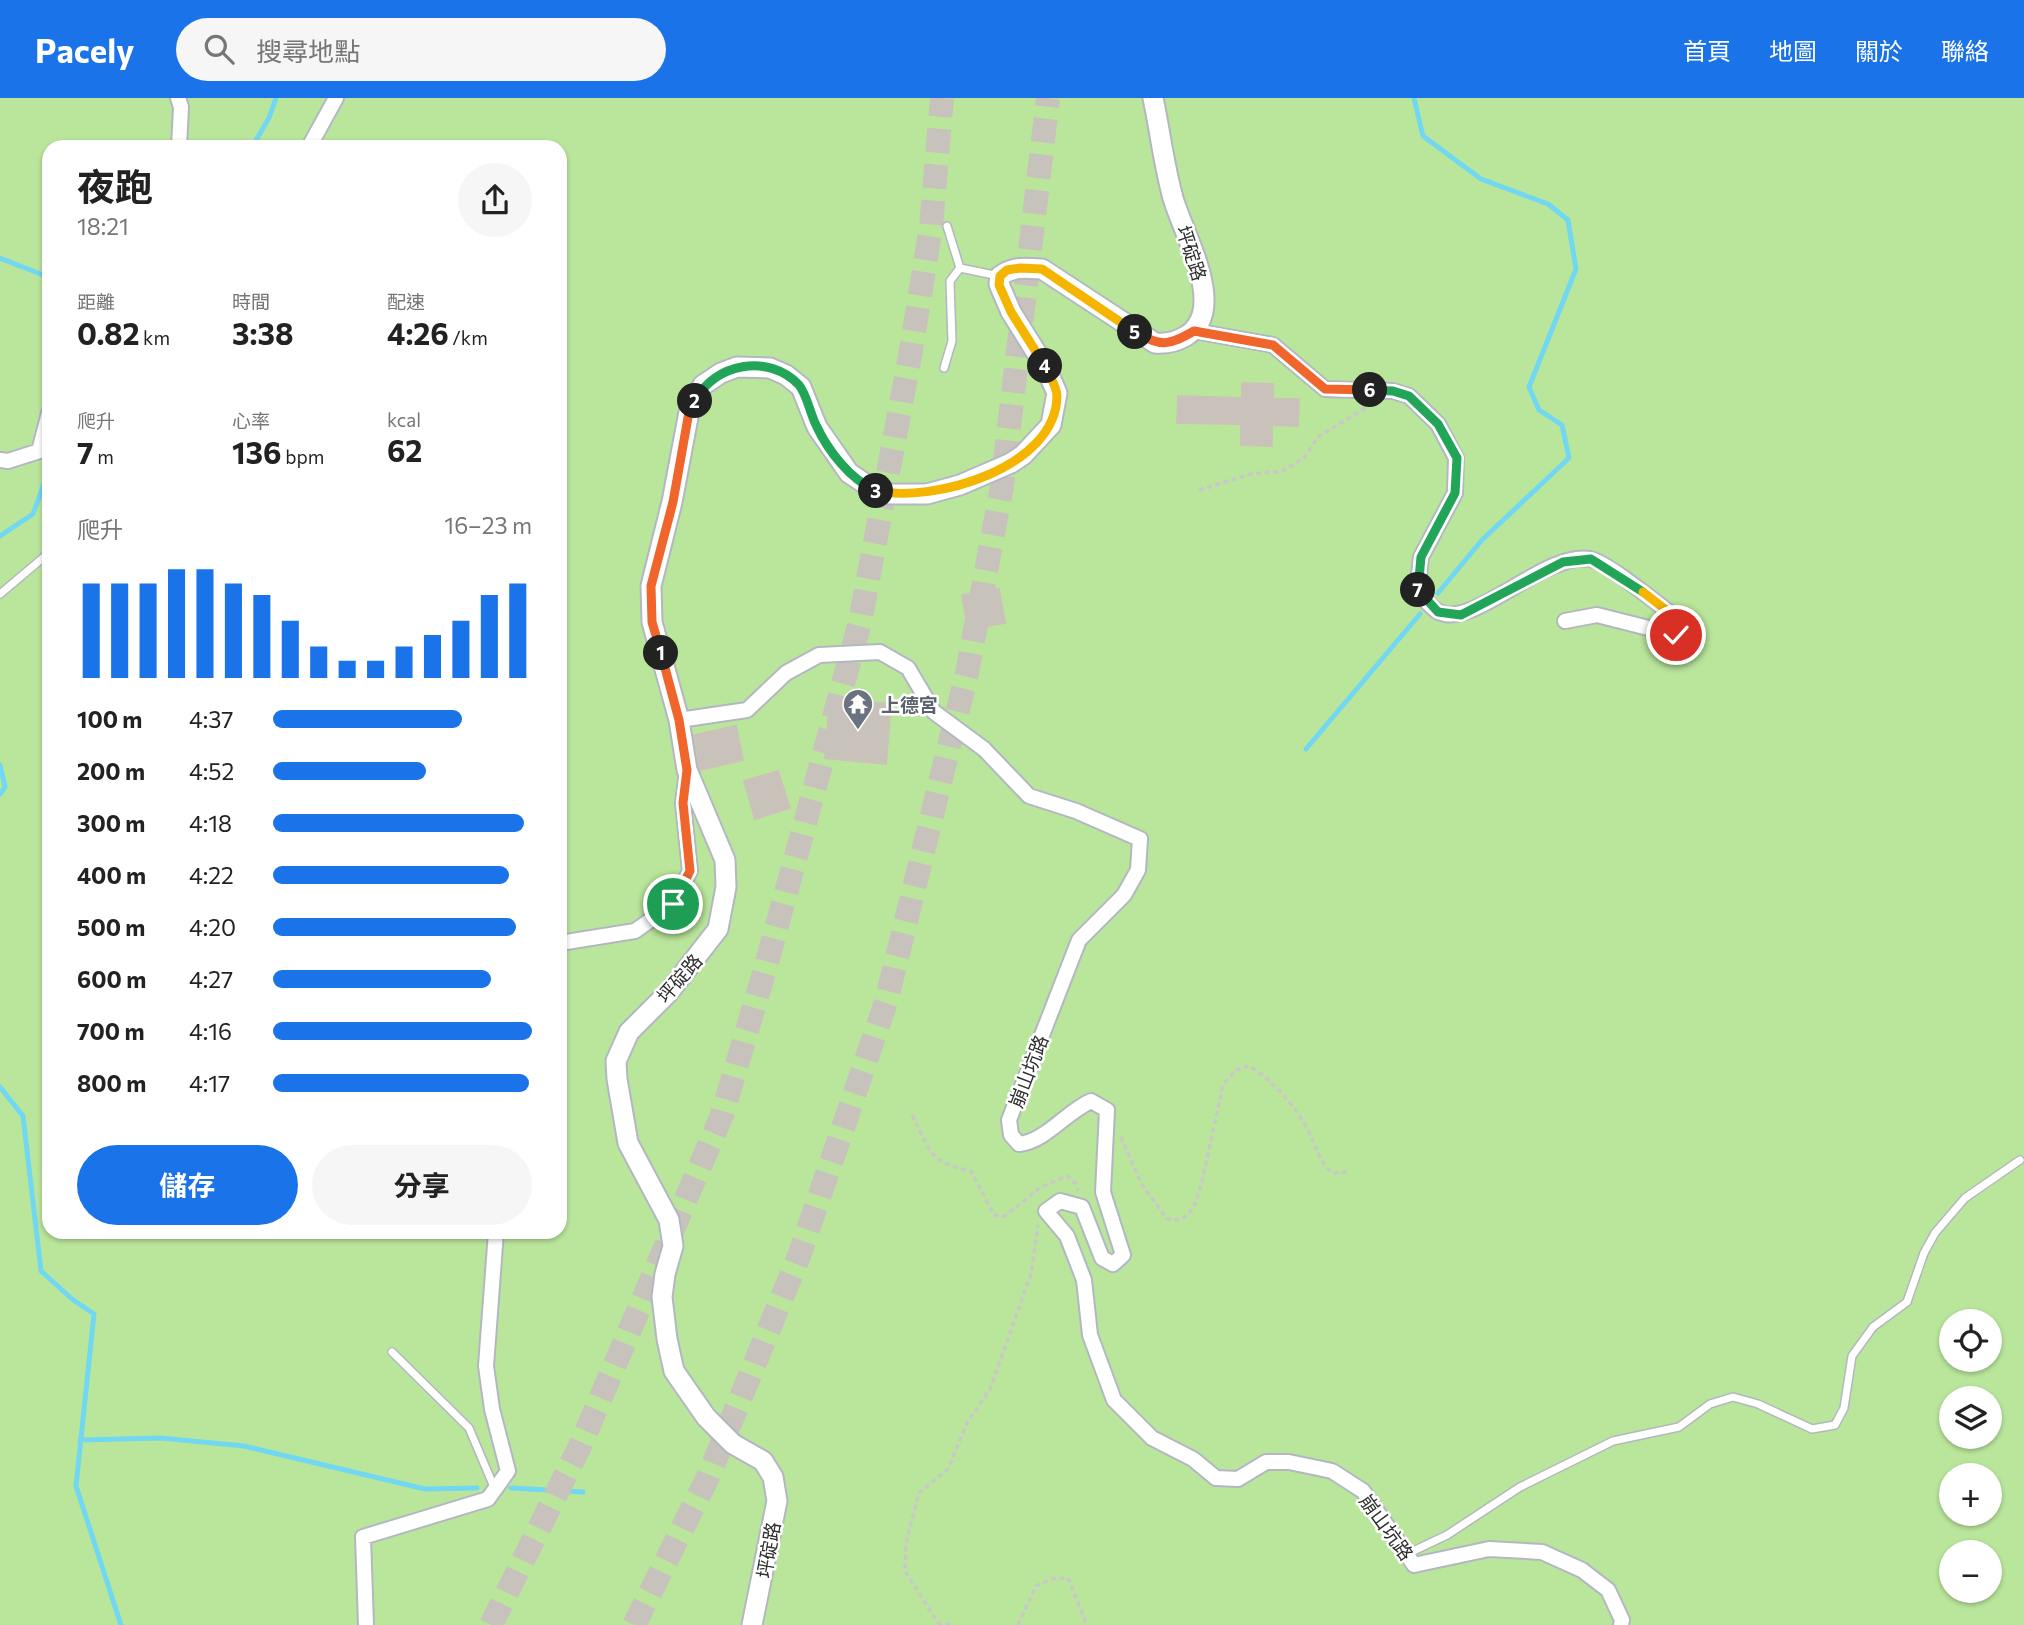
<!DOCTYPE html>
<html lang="zh-TW">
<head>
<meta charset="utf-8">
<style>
  :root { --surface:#fff; --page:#f6f6f6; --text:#222; --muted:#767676; --accent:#1a73e8 }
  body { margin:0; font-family:Commissioner,"Noto Sans TC",sans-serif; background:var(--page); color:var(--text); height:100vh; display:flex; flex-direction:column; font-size:26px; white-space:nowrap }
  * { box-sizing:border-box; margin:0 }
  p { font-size:23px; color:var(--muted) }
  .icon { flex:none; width:38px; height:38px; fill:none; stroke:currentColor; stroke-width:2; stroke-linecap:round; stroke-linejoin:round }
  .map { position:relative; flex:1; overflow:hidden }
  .side { position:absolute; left:42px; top:42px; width:525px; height:1099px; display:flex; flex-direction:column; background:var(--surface); border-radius:21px; box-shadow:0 2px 5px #0004 }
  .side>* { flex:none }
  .tools { position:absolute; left:1939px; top:1211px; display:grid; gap:14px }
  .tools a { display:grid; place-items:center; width:63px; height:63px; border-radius:50%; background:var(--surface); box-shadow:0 2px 5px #0004; font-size:35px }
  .pin { position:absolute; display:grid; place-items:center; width:60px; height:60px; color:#fff; margin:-30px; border:4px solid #fff; border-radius:50%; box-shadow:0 2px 7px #0007 }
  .km { position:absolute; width:35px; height:35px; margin:-18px; border-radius:50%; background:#222; color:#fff; font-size:19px; line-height:35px; text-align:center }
  .round { display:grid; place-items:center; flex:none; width:74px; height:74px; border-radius:37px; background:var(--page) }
  .headline { display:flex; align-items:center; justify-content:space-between; height:119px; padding:0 35px }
  h1 { font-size:38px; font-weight:700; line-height:52px }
  .stats { display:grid; grid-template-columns:repeat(3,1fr); gap:10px; height:119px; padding:7px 35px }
  .stats div { display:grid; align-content:center }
  .stats b { font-size:30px; font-weight:700 }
  .stats small { font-size:19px; font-weight:400 }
  .stats p { font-size:19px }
  .chart { height:196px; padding:14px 35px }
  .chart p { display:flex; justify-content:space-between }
  .chart svg { width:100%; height:126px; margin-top:7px; stroke:var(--accent); stroke-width:6 }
  .button { display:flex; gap:14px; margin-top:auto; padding:14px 35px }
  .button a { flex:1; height:80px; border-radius:42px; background:var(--accent); color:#fff; font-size:28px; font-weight:700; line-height:80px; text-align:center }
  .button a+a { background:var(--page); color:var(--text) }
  ul { padding:0 35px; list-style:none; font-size:23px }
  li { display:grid; grid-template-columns:112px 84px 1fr; align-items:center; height:52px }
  li i { height:18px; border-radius:9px; background:var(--accent) }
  header { display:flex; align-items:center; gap:42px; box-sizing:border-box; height:98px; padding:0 35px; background:var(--accent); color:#fff }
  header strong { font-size:33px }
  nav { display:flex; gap:38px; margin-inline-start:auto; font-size:24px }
  .search { width:490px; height:63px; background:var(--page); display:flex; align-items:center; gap:18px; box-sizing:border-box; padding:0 24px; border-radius:38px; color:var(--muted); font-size:26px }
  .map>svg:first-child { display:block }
  .green { fill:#bae69c; fill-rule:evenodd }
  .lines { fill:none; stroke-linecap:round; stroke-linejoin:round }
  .stream { stroke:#72d8f2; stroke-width:5 }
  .building { fill:#c8c2bb; stroke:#cbc3b9; stroke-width:2 }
  .motorway-tunnel { stroke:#c8c2bc; stroke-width:24; stroke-dasharray:24 12; stroke-linecap:butt }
  .service-casing { stroke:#b3b7c1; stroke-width:10 }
  .minor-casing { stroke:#b3b7c1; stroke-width:18 }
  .secondary-casing { stroke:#b3b7c1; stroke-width:23 }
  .path { stroke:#c8c8c8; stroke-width:3.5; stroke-dasharray:5 3.5; stroke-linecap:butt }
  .service { stroke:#fff; stroke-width:7 }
  .minor { stroke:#fff; stroke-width:14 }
  .secondary { stroke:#fff; stroke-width:19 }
  .split-1-casing { stroke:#fff; stroke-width:14 }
  .split-2-casing { stroke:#fff; stroke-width:14 }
  .split-3-casing { stroke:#fff; stroke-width:14 }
  .split-4-casing { stroke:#fff; stroke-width:14 }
  .split-5-casing { stroke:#fff; stroke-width:14 }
  .split-6-casing { stroke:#fff; stroke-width:14 }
  .split-7-casing { stroke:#fff; stroke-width:14 }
  .split-8-casing { stroke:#fff; stroke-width:14 }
  .split-9-casing { stroke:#fff; stroke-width:14 }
  .split-1 { stroke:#f0652b; stroke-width:9 }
  .split-2 { stroke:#f0652b; stroke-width:9 }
  .split-3 { stroke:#22a559; stroke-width:9 }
  .split-4 { stroke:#f5b400; stroke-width:9 }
  .split-5 { stroke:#f5b400; stroke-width:9 }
  .split-6 { stroke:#f0652b; stroke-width:9 }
  .split-7 { stroke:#22a559; stroke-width:9 }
  .split-8 { stroke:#22a559; stroke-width:9 }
  .split-9 { stroke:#f5b400; stroke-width:9 }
  .labels { text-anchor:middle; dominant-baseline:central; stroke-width:5; stroke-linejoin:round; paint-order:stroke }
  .street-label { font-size:19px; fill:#2d2d2d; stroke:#fff }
  .worship-label { font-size:19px; font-weight:bold; fill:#5b616d; stroke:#fff; text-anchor:start }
</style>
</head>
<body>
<header>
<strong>Pacely</strong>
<div class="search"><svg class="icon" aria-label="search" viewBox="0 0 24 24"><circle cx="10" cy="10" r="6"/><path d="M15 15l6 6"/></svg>搜尋地點</div>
<nav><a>首頁</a><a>地圖</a><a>關於</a><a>聯絡</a></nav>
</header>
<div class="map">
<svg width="2024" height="1527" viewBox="0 0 2024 1527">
  <rect width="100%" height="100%" fill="#efe7e0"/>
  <path class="green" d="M 0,0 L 2024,0 L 2024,1527 L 0,1527 ZM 49,49 L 560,49 L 560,1134 L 49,1134 ZM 1951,1223 L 1990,1223 L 1990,1262 L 1951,1262 ZM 1951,1300 L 1990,1300 L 1990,1339 L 1951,1339 ZM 1951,1377 L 1990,1377 L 1990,1416 L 1951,1416 ZM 1951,1454 L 1990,1454 L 1990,1493 L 1951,1493 Z"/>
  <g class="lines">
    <path class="stream" d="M 1414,0 L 1423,38 L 1481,81 L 1548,106 L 1568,122 L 1576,171 L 1529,289 L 1539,312 L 1562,327 L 1569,360 L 1482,442 L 1438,495
      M 252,49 L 269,20 L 276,0
      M 0,160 L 43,177
      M 0,438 L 33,416 L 49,372
      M 1306,651 L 1420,516
      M 0,667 L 5,689 L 0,696
      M 0,989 L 23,1018 L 41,1173 L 72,1201 L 94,1216 L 76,1388 L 121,1527
      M 80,1342 L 161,1340 L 244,1348 L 425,1391 L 477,1390
      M 511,1390 L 583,1394"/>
  </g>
  <path class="building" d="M 1242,285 L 1273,286 L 1273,301 L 1299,301 L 1298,328 L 1272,327 L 1272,348 L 1241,347 L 1241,326 L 1177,325 L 1178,298 L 1242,300 Z
    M 999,491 L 1005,525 L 968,531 L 962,497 Z
    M 830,601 L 891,606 L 886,666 L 825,660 Z
    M 736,628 L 743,662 L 700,672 L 694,637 Z
    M 778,673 L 790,710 L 755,721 L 744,683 Z"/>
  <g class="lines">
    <path class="motorway-tunnel" d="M 491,1527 L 580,1348 L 722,1017 L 764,875 L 860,524 L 910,258 L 931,129 L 942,0
      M 634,1527 L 708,1379 L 799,1158 L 886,904 L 967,575 L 1002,388 L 1048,0"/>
    <g class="service-casing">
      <path id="service" d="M 960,170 L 999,178
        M 944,270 L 952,243 L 950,183 L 960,170 L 947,128
        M 0,496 L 44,459 L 49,451
        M 392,1254 L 469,1330 L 494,1389
        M 1407,1456 L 1447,1437 L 1520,1389 L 1613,1343 L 1679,1329 L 1710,1306 L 1733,1299 L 1758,1306 L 1812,1331 L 1835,1327 L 1844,1310 L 1852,1258 L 1873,1229 L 1907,1204 L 1924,1155 L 1935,1135 L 1965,1100 L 2020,1062"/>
    </g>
    <g class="minor-casing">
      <path id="minor" d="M 178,0 L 181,9 L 179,49
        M 309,49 L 336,0
        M 1194,233 L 1273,247 L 1325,291 L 1393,293 L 1409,298 L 1438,326 L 1456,360 L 1455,395 L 1421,459 L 1417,494 C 1423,500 1430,508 1437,513 C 1471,534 1544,453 1590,461 C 1607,464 1659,507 1675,519 L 1676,537 L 1597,517 L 1565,523
        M 39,353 L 49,315
        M 0,362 L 8,363 L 49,350
        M 679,622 L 747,612 L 786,575 L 819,557 L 880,554 L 908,570 L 934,614 L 984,651 L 1029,698 L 1076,713 L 1140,741 L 1138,772 L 1124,797 L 1079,842 L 1009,1022 L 1011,1037 L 1019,1046 C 1046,1043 1066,1014 1091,1003 L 1107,1012 L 1103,1094 L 1123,1157 L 1113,1166 L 1102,1160 L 1082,1109 L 1060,1103 L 1046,1113 L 1067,1138 L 1084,1182 L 1090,1237 L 1114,1302 L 1152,1340 L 1193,1361 L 1216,1380 L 1238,1381 L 1266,1364 L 1289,1364 L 1332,1373 L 1363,1393 L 1414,1467 L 1489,1451 L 1542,1454 L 1582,1472 L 1608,1492 L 1622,1522 L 1621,1527
        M 560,845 L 635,833 L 673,806 L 690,773 L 683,705 L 687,674
        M 366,1527 L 363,1439 L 488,1401 L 508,1373 L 492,1311 L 486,1268 L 496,1134"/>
    </g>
    <g class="secondary-casing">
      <path id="secondary" d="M 752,1527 L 777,1403 L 773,1379 L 763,1363 L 733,1346 L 706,1319 L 674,1273 L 667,1241 L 662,1199 L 665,1176 L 673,1148 L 669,1122 L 628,1045 L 617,981 L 616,963 L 629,934 L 669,894 L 718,831 L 726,789 L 725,762 L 687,672 L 679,622 L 652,524 L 651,488 L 672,404 L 689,314 L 703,287 L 721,275 L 737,269 L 770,270 L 786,277 L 801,289 L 817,329 L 849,375 L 876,393 L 890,396 L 927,396 L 960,387 L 1011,365 L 1023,357 L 1051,327 L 1057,295 L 1046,270 L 1011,214 L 999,186 L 1000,178 C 1013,168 1026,170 1042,171 L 1155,245 C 1167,246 1176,244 1186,238 C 1229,212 1183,136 1173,100 C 1164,68 1160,33 1153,0"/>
    </g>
    <path class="path" d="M 1199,392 L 1251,376 L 1282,373 L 1304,360 L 1318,339 L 1367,309
      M 912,1017 C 930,1052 929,1065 971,1073 L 994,1117 L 1005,1118 L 1041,1089 L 1067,1078 L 1076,1086 L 1078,1093
      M 1121,1039 L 1141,1085 L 1167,1121 L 1181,1122 L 1193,1111 L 1201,1088 L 1223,987 L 1236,972 L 1249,968 C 1272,981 1295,1008 1308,1032 C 1317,1050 1317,1060 1332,1075 L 1348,1074
      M 950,1527 L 938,1525 L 905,1473 L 906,1445 L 919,1395 L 948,1371 L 967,1325 L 990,1291 L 1031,1176 L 1038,1127
      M 1018,1527 L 1036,1488 L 1052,1481 L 1068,1480 L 1087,1527"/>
    <use href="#service" class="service"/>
    <use href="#minor" class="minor"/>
    <use href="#secondary" class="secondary"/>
  </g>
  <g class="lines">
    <g class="split-1-casing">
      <path id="split-1" d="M 661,555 L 679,622 L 687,672 L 683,705 L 690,773 L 673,806"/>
    </g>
    <g class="split-2-casing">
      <path id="split-2" d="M 661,555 L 652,524 L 651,488 L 673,404 L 689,314 L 695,303"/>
    </g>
    <g class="split-3-casing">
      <path id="split-3" d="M 695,303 C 714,265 769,255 799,287 C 807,297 810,315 816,327 C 828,353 850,381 876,393"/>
    </g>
    <g class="split-4-casing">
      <path id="split-4" d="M 876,393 C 934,405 1056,370 1057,298 C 1057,289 1049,277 1045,268"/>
    </g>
    <g class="split-5-casing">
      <path id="split-5" d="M 1045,268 L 1011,214 L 999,187 L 1000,178 L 1007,172 L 1020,170 L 1042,171 L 1135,234"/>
    </g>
    <g class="split-6-casing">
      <path id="split-6" d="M 1135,234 C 1161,249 1168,248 1194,233 L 1273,247 L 1325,291 L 1370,292"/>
    </g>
    <g class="split-7-casing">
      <path id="split-7" d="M 1370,292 L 1393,293 L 1409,298 L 1438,326 L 1457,360 L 1455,395 L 1421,459 L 1418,492"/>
    </g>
    <g class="split-8-casing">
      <path id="split-8" d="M 1418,492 L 1438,514 L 1461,517 L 1563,464 L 1591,461 L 1643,494"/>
    </g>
    <g class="split-9-casing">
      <path id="split-9" d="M 1643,494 L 1675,519 L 1676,537"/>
    </g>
    <use href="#split-1" class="split-1"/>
    <use href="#split-2" class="split-2"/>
    <use href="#split-3" class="split-3"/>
    <use href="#split-4" class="split-4"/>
    <use href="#split-5" class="split-5"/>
    <use href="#split-6" class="split-6"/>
    <use href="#split-7" class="split-7"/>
    <use href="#split-8" class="split-8"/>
    <use href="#split-9" class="split-9"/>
  </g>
  <defs>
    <g id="temple-pin" transform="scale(1.575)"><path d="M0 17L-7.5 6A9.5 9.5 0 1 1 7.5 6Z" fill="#6b7280" stroke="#fff"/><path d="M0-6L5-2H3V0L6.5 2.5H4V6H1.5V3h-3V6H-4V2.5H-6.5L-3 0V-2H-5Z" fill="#fff"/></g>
  </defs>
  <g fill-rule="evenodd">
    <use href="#temple-pin" x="858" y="606"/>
  </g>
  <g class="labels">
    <g class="street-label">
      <text transform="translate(1192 155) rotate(72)">坪碇路</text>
      <text transform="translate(679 880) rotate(-49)">坪碇路</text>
      <text transform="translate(1028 973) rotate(-69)">崩山坑路</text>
      <text transform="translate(1387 1429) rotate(54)">崩山坑路</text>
      <text transform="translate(768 1452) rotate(-80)">坪碇路</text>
    </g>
    <g class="worship-label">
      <text x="881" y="606">上德宮</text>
    </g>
  </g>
</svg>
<div class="tools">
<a><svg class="icon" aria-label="locate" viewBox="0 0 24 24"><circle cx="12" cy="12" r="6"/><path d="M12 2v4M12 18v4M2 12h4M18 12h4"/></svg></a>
<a><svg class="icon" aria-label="layers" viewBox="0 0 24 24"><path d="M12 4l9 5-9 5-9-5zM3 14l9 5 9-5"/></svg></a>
<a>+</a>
<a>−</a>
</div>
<div class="pin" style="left:673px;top:806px;background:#1e9e55"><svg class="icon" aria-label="arrive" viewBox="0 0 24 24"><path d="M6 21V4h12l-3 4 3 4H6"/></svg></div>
<div class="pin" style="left:1676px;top:537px;background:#d93025"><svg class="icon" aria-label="check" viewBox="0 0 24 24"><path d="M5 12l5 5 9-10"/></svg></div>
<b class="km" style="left:661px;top:555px">1</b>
<b class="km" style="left:695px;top:303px">2</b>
<b class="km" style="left:876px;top:393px">3</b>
<b class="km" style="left:1045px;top:268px">4</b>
<b class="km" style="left:1135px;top:234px">5</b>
<b class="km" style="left:1370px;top:292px">6</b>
<b class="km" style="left:1418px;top:492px">7</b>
<section class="side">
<div class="headline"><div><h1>夜跑</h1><p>18:21</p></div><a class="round"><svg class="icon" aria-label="share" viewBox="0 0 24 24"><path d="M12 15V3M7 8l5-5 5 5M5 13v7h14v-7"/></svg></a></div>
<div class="stats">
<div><p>距離</p><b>0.82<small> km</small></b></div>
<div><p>時間</p><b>3:38</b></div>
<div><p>配速</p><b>4:26<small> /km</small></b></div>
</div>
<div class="stats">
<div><p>爬升</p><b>7<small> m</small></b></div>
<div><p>心率</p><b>136<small> bpm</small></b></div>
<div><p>kcal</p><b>62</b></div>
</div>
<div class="chart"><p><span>爬升</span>16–23 m</p>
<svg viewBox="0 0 160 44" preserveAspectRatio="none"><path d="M5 44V11M15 44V11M25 44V11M35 44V6M45 44V6M55 44V11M65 44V15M75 44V24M85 44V33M95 44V38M105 44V38M115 44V33M125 44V29M135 44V24M145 44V15M155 44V11"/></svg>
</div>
<ul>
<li><b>100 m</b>4:37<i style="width:73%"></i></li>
<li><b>200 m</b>4:52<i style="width:59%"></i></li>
<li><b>300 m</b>4:18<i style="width:97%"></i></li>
<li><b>400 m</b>4:22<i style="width:91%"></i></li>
<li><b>500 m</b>4:20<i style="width:94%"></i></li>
<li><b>600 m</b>4:27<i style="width:84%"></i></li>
<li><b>700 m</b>4:16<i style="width:100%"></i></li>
<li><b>800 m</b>4:17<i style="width:99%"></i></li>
</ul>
<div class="button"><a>儲存</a><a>分享</a></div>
</section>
</div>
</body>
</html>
